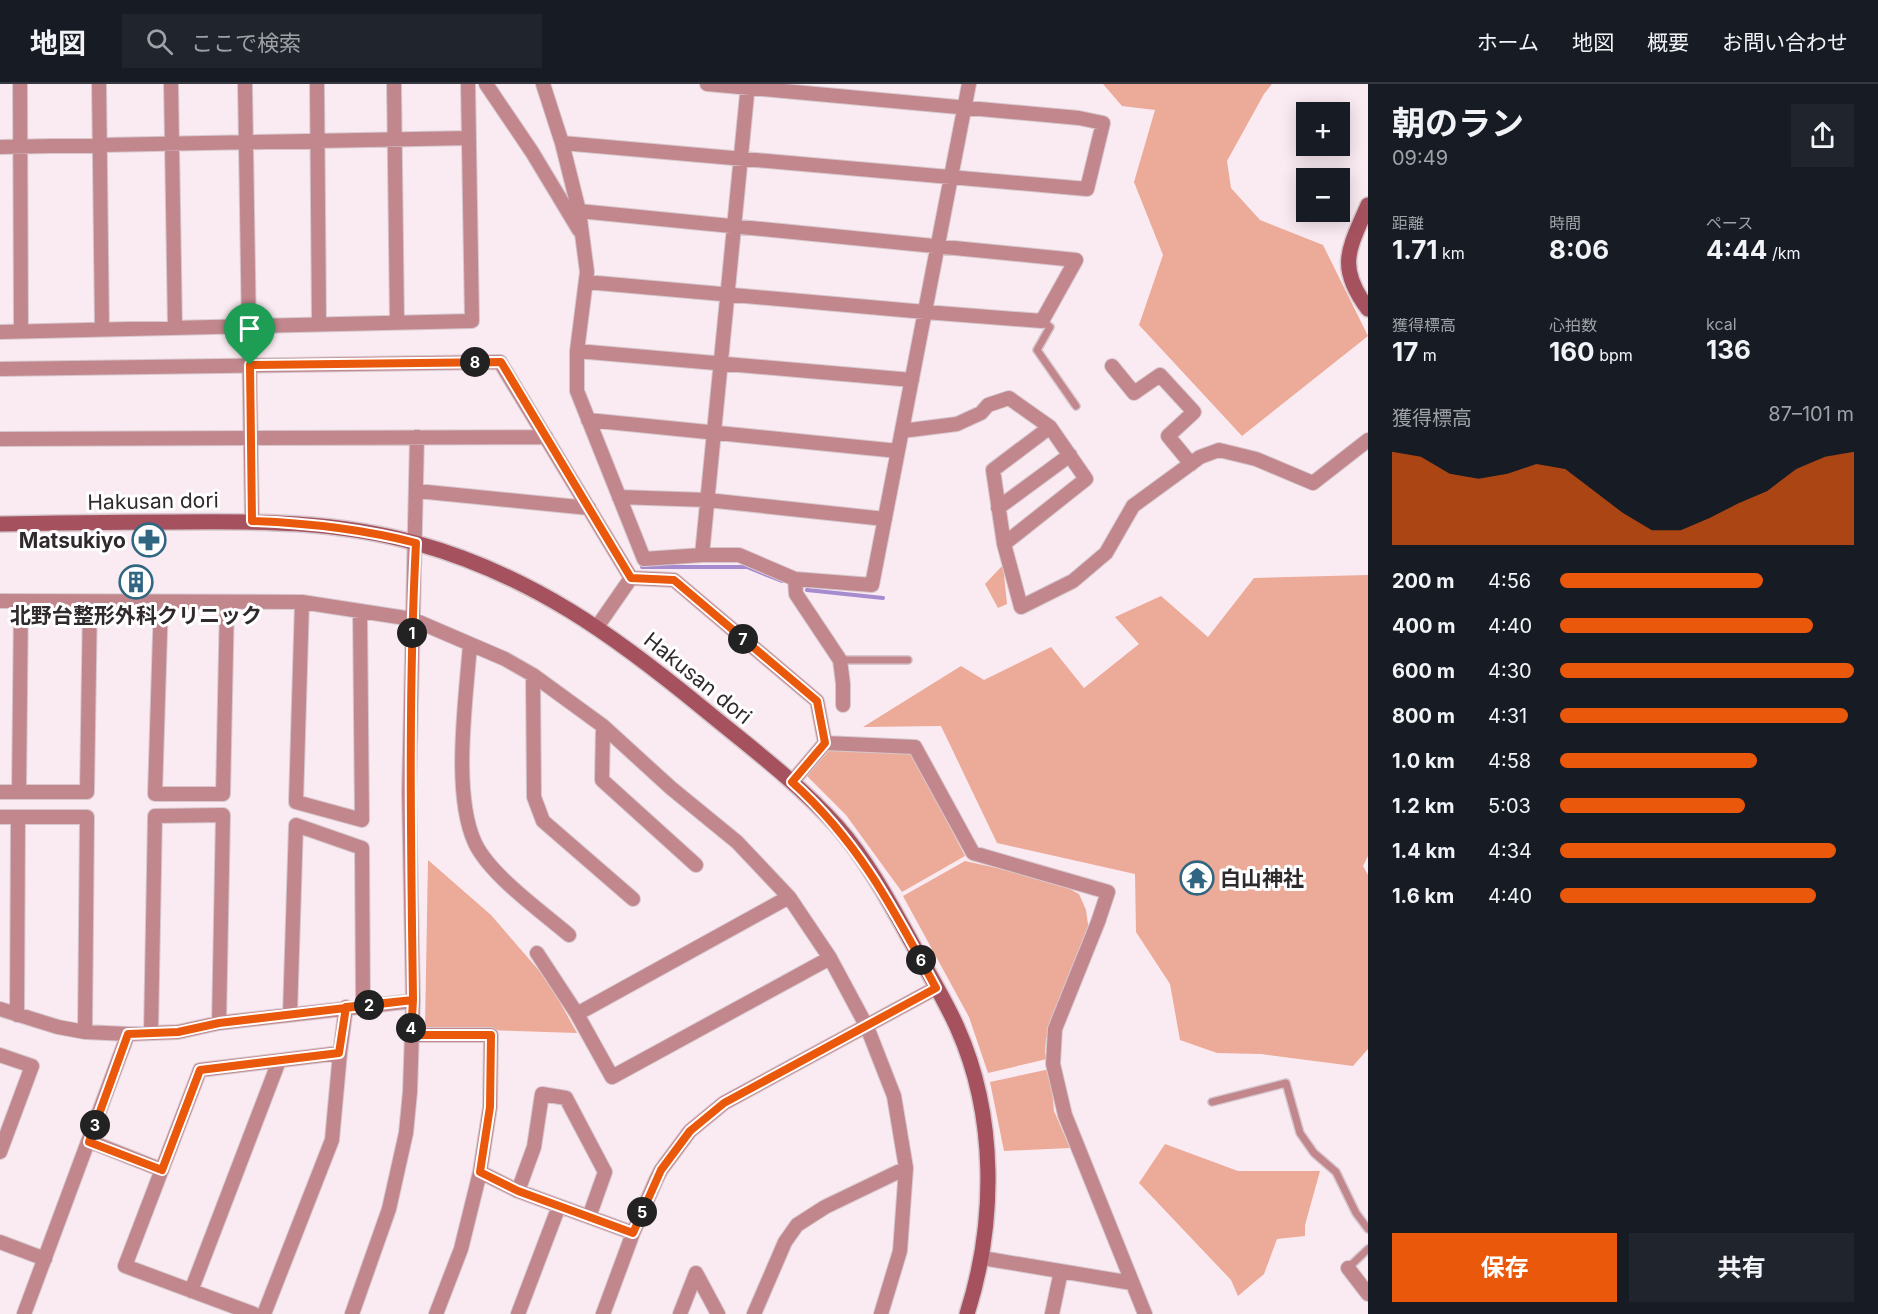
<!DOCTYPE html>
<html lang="ja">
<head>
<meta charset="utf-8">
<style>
  :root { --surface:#171b24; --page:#20242c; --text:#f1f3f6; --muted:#9ea1a6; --line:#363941; --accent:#ea580c }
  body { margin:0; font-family:Inter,"Noto Sans JP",sans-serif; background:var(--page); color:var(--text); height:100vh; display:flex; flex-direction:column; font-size:22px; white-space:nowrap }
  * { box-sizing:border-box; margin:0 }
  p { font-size:20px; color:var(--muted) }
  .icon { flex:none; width:33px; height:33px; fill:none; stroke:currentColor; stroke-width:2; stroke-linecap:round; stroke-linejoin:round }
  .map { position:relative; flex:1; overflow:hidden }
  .drawer { display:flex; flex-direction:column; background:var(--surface); width:510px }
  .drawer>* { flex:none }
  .tools { position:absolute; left:1296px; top:18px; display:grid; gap:12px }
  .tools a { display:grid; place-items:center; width:54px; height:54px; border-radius:0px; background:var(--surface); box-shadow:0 3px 15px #0003; font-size:30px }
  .pin { position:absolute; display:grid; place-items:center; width:51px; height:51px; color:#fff; margin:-62px -26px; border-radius:50% 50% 50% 0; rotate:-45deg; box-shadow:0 0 6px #0007 }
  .pin .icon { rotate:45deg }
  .km { position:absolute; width:30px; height:30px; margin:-15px; border-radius:50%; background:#222; color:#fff; font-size:16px; line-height:30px; text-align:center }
  .round { display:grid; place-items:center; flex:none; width:63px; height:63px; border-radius:0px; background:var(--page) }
  .headline { display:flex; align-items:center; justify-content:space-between; height:102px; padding:0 24px }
  h1 { font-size:33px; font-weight:700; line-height:45px }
  .stats { display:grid; grid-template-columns:repeat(3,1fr); gap:9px; height:102px; padding:6px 24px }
  .stats div { display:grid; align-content:center }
  .stats b { font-size:26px; font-weight:700 }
  .stats small { font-size:16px; font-weight:400 }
  .stats p { font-size:16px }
  .chart { height:168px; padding:12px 24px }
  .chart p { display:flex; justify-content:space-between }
  .chart svg { width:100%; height:108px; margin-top:6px; fill:var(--accent); opacity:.7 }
  .button { display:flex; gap:12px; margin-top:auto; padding:12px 24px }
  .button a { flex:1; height:69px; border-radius:0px; background:var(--accent); color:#fff; font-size:24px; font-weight:700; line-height:69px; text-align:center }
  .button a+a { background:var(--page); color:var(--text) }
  ul { padding:0 24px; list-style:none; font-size:20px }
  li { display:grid; grid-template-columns:96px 72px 1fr; align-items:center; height:45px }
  li i { height:15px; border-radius:8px; background:var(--accent) }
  header { display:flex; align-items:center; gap:36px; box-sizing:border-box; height:84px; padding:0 30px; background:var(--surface); border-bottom:2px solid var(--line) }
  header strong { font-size:28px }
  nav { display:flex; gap:33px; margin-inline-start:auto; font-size:21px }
  .search { width:420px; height:54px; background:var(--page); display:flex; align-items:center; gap:15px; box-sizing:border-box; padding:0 21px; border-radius:0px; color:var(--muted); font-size:22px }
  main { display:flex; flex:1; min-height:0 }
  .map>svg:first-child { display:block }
  .green { fill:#ecaa99 }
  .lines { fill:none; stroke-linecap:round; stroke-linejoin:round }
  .stream { stroke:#a78bcf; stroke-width:4 }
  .lane-casing { stroke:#d6c8ce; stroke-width:10 }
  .street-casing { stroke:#d6c8ce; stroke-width:16 }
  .secondary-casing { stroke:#d6c8ce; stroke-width:18 }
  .lane { stroke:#c2878d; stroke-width:7 }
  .street { stroke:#c2878d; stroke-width:14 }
  .secondary { stroke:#a5525e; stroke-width:15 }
  .route-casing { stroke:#fff; stroke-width:12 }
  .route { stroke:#ea580c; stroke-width:8 }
  .labels { text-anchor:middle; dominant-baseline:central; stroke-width:6; stroke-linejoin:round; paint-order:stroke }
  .street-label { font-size:21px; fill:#302a2c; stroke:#fff }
  .poi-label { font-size:21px; font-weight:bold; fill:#302a2c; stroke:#fff; text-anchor:end }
</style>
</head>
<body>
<header>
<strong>地図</strong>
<div class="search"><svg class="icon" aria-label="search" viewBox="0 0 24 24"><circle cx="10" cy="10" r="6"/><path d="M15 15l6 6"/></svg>ここで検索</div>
<nav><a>ホーム</a><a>地図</a><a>概要</a><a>お問い合わせ</a></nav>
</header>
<main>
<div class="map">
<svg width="1368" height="1230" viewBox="0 0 1368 1230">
  <rect width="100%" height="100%" fill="#faebf2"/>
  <path class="green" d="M 1103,0 L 1272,0 L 1264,10 L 1227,77 L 1231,104 L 1260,136 L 1323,161 L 1368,252 L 1242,352 L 1139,241 L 1163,171 L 1134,98 L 1155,26 L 1122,22 Z
    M 1003,481 L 1007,520 L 998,524 L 985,500 Z
    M 1368,491 L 1368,772 L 1363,782 L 1368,791 L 1368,965 L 1353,982 L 1261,970 L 1217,969 L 1180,956 L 1170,900 L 1136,848 L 1135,790 L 997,759 L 941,642 L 863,643 L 961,582 L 984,596 L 1051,563 L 1084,604 L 1139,560 L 1115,533 L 1161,512 L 1208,553 L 1254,494 Z
    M 826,664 L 911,668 L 965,772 L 902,808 L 846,731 L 806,691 Z
    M 428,776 L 491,831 L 548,897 L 577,949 L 425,944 Z
    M 965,777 L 1055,797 L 1079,810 L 1086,826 L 1089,847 L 1046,955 L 1045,969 L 1047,975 L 988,989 L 969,933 L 903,812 Z
    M 1050,985 L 1054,1027 L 1070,1064 L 1004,1067 L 990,998 Z
    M 1165,1060 L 1238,1087 L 1320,1087 L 1305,1141 L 1305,1152 L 1277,1155 L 1264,1190 L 1238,1212 L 1231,1196 L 1139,1099 Z"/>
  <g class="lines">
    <path class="stream" d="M 642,483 L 747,483 L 782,497
      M 807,506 L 883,514"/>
    <g class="lane-casing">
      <path id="lane" d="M 1042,237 L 1050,243 L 1037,266 L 1076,322
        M 840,576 L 908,576
        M 1212,1018 L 1286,999 L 1300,1049 L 1314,1069 L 1336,1088 L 1356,1129 L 1368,1145
        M 1348,1184 L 1368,1165"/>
    </g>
    <g class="street-casing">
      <path id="street" d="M 20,0 L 21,247
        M 99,0 L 102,245
        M 171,0 L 175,244
        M 245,0 L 252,437
        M 317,0 L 319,240
        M 394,0 L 397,239
        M 486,0 L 532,68 L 579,146
        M 543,0 L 562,59 L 579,127 L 587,188 L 577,267 L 577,307 L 644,475 L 702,471 L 739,471 L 795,495 L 872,501 L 969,0
        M 562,59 L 1087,105 L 1103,39 L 1079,34 L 707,0
        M 0,63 L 469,54
        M 579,127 L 1076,176 L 1042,237 L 925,228 L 586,198
        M 0,248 L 472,237 L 468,0
        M 577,267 L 912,296
        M 1112,282 L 1134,309 L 1160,291 L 1194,328 L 1168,352 L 1191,380
        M 0,285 L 500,278 L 631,494 L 674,496 L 817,617 L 825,659
        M 588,336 L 898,367
        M 1050,343 L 993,386 L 1004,460 L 1021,523 L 1073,497 L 1106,469 L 1133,422 L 1200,373 L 1219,366 L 1256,375 L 1313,399 L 1368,356
        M 902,347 L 957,340 L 981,329 L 988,321 L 1009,314 L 1050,343 L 1086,395 L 1004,460
        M 0,355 L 546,353
        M 417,407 L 589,424
        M 619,413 L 707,416 L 885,435
        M 998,424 L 1070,371
        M 702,471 L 748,0
        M 795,495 L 796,510 L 840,576 L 843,600 L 843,621
        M 0,517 L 302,518 L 412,535 L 505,575 L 533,591 L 603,642 L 671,704 L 737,758 L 789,813 L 830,874 L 867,943 L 894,1012 L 906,1084 L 900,1167 L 881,1230
        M 161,518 L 155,710 L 223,710 L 227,518
        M 302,518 L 296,718 L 362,736 L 360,527
        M 597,543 L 631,494
        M 470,560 C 466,616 452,709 475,759 C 490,791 542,828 569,851
        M 533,591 L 534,713 L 543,737 L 633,815
        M 603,642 L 602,696 L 696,781
        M 825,659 L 915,663 L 973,769 L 1108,808 L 1098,838 L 1055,945 L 1053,980 L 1065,1031 L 1145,1230
        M 792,698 L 825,659
        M 0,708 L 87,708 L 90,518
        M 19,708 L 21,517
        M 0,733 L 18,733
        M 537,869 L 577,930 L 612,993 L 830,874
        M 0,925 L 58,943 L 85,948 L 128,950 L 178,948 L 219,939 L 413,917
        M 290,930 L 296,741 L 362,764 L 363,921
        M 577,930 L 789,813
        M 17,931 L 18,733 L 87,733 L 85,948
        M 151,948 L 155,732 L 223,731 L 219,939
        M 411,951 L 491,951 L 490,1023 L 480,1088 L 518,1107 L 633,1149
        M 0,971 L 32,982 L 0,1068
        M 89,1057 L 162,1086
        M 518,1107 L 534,1063 L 542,1010 L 566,1014 L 605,1088 L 589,1133
        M 0,1158 L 45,1175
        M 982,1174 L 1132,1199
        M 1348,1184 L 1368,1210
        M 191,1207 L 279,977
        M 24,1230 L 128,950
        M 254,1230 L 125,1182 L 200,986 L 340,969
        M 264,1230 L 332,1056 L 340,969 L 346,923
        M 352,1230 L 389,1125 L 406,1049 L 410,1008 L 413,917 L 409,709 L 417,353
        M 436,1230 L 461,1165 L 480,1088
        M 518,1230 L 559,1122
        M 603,1230 L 633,1149 L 656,1096 L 661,1086 L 690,1047 L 724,1019 L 936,904
        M 680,1230 L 696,1189 L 718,1230
        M 754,1230 L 785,1158 L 797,1141 L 825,1123 L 906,1084
        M 1052,1230 L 1061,1187"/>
    </g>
    <g class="secondary-casing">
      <path id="secondary" d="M 1368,121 C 1349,165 1336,182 1368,225
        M 0,440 C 59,439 117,438 176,438 C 257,437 337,437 416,459 C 531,491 614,551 705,626 C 750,663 798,699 837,742 C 867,776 890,819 912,859 C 927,887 944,914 957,943 C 997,1032 996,1139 967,1230"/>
    </g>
    <use href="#lane" class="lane"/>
    <use href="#street" class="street"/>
    <use href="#secondary" class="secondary"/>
  </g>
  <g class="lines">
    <g class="route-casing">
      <path id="route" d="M 250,281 L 252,437 C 308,439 362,445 416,459 C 408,611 411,764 413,916 L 346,923 L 339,969 L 200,986 L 162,1086 L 89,1058 L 128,950 L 178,948 L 219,939 L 413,916 L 411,951 L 491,951 L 490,1023 L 480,1088 L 518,1107 L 633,1149 L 661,1086 L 690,1047 L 724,1019 L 936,904 C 894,826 859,758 792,698 L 825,659 L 817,617 L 674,496 L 631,494 L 501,278 L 250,281"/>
    </g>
    <use href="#route" class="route"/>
  </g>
  <defs>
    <g id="pharmacy-ring" transform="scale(1.725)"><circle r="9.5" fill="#fff" stroke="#316682" stroke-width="1.5"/><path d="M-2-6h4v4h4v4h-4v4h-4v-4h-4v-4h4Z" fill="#316682"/></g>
    <g id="building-ring" transform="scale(1.725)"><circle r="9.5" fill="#fff" stroke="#316682" stroke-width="1.5"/><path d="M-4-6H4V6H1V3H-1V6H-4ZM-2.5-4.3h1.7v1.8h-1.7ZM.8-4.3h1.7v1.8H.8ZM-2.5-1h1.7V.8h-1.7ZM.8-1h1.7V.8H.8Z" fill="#316682"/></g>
    <g id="temple-ring" transform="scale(1.725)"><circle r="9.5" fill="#fff" stroke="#316682" stroke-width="1.5"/><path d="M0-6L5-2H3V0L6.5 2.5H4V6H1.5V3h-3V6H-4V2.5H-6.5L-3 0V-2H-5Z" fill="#316682"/></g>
  </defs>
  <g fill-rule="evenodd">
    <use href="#pharmacy-ring" x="149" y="456"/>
    <use href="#building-ring" x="136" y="498"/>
    <use href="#temple-ring" x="1197" y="794"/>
  </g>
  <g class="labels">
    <g class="street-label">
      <text transform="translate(153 417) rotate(-1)">Hakusan dori</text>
      <text transform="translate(698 594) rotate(39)">Hakusan dori</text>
    </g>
    <g class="poi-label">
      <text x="126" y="456">Matsukiyo</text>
      <text x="136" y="531" text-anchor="middle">北野台整形外科クリニック</text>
      <text x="1220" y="794" text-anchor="start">白山神社</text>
    </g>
  </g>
</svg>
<div class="tools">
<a>+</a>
<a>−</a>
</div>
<div class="pin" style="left:250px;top:281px;background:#1e9e55"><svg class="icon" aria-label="arrive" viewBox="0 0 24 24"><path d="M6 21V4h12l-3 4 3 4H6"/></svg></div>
<b class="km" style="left:412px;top:549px">1</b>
<b class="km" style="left:369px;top:921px">2</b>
<b class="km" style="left:95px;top:1041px">3</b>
<b class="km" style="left:411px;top:944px">4</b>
<b class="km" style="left:642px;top:1128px">5</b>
<b class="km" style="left:921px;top:876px">6</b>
<b class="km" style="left:743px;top:555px">7</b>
<b class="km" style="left:475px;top:278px">8</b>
</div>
<section class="drawer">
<div class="headline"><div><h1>朝のラン</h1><p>09:49</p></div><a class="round"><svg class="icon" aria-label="share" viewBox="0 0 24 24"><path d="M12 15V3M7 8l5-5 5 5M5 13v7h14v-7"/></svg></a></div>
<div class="stats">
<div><p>距離</p><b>1.71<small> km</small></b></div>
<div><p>時間</p><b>8:06</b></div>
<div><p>ペース</p><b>4:44<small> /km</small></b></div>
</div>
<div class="stats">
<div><p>獲得標高</p><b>17<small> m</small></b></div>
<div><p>心拍数</p><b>160<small> bpm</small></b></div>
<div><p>kcal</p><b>136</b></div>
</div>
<div class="chart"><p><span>獲得標高</span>87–101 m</p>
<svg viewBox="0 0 160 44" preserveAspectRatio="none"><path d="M0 44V6L10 8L20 15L30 17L40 15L50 11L60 13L70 22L80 31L90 38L100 38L110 33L120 27L130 22L140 13L150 8L160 6V44z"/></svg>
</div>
<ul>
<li><b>200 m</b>4:56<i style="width:69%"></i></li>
<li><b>400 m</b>4:40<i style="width:86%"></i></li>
<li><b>600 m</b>4:30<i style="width:100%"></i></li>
<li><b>800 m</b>4:31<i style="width:98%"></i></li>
<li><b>1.0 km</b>4:58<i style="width:67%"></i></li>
<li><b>1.2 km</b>5:03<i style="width:63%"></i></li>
<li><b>1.4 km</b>4:34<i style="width:94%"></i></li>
<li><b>1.6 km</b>4:40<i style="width:87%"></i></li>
</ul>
<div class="button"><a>保存</a><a>共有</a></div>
</section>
</main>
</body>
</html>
